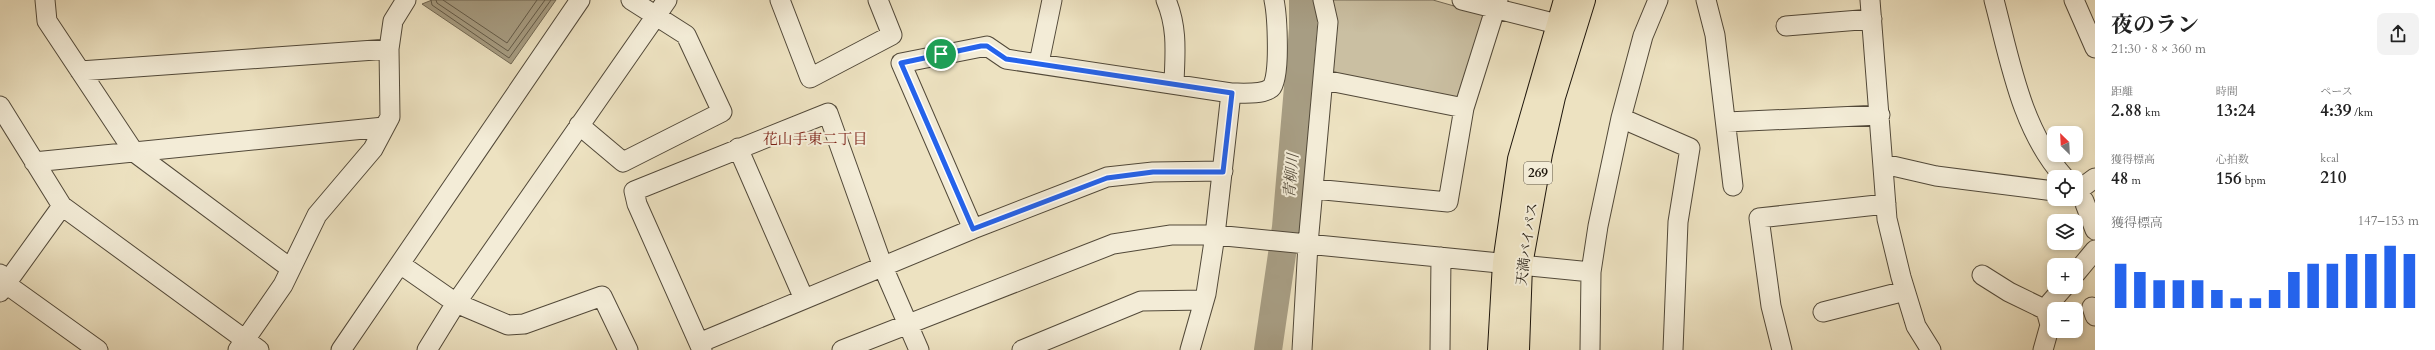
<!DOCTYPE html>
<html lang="ja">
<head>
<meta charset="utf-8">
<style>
  :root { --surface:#fff; --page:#f2f2f2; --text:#222; --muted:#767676; --accent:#2563eb }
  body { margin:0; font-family:Cardo,"Noto Serif JP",serif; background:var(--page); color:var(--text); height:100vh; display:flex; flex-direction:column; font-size:15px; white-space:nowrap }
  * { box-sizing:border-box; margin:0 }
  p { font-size:13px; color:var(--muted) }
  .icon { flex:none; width:22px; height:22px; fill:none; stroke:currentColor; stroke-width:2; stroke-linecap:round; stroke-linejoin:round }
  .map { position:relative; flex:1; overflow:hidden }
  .sheet { display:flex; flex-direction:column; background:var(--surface); width:340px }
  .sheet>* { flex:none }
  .needle { width:26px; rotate:336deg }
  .buttons { position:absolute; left:2047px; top:126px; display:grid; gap:8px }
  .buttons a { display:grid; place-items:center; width:36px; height:36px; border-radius:8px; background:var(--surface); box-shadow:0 2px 6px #0003; font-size:20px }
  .pin { position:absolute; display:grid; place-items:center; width:34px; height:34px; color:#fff; margin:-17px; border:2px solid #fff; border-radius:50%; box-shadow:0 1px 4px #0007 }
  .round { display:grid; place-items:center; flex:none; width:42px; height:42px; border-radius:8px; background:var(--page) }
  .overview { display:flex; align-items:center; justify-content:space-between; height:68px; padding:0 16px }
  h1 { font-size:22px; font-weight:700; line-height:30px }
  .figures { display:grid; grid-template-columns:repeat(3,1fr); gap:6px; height:68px; padding:4px 16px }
  .figures div { display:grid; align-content:center }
  .figures b { font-size:17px; font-weight:700 }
  .figures small { font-size:11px; font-weight:400 }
  .figures p { font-size:11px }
  .chart { height:112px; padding:8px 16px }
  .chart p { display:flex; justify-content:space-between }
  .chart svg { width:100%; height:72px; margin-top:4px; stroke:var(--accent); stroke-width:6 }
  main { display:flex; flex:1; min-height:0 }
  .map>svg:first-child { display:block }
  .green { fill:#cabfa2; stroke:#746a57 }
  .water { fill:#a79d83; stroke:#706753 }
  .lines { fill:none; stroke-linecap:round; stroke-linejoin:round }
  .shore { stroke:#625a48; stroke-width:1 }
  .river { stroke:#a79d83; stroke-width:28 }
  .minor-casing { stroke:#524939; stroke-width:21 }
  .highway-casing { stroke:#1e160c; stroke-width:24 }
  .minor { stroke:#f3ecd7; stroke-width:19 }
  .highway { stroke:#ede2c1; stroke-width:22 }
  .route-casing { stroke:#fff; stroke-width:8 }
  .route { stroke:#2563eb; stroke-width:5 }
  .labels { text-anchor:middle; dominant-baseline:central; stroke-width:4; stroke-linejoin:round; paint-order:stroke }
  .shield { fill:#f3ecd7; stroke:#5e5649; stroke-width:1 }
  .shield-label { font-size:13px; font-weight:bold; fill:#1e160c }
  .street-label { font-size:14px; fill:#1e160c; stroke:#f3ecd7 }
  .neighbourhood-label { font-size:15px; fill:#7a1f14; stroke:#f3ecd7 }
  .water-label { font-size:15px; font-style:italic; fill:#554c3c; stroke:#f3ecd7 }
</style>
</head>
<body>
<main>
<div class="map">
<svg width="2095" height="350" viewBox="0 0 2095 350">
  <rect width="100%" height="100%" fill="#ede2c1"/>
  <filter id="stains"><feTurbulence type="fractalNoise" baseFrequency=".005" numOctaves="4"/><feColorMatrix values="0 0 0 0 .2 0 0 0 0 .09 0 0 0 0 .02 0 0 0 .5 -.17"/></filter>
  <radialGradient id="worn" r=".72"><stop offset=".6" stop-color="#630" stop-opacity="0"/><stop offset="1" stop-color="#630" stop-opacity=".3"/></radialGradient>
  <path class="green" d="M 1333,0 L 1433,0 L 1489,16 L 1459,101 L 1333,76 Z"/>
  <path class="water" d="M 432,0 L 556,0 L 511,64 L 422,4 Z"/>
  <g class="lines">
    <path class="shore" d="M 431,0 L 432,5 L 509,58 L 551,0
      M 436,0 L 437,3 L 508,51 L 545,0
      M 443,0 L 507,43 L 537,0"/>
    <path class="river" d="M 1268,350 L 1286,227 L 1303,29 L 1303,0"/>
    <g class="minor-casing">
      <path id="minor" d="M 45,0 L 47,21 L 134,152 L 290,268
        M 780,0 L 810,78 L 892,35 L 878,0
        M 1166,0 C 1178,28 1175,54 1174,83
        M 1462,0 L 1557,24
        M 1706,0 L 1715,35 L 1733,186
        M 1870,0 L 1887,219 L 1901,277 L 1916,326 L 1931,350
        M 1994,0 C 2010,60 2021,129 2064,177
        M 2074,0 L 2095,48
        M 1786,26 L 1872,19
        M 1039,63 L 1052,0
        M 80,71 L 389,49
        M 1324,80 L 1464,108
        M 0,106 L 62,206 L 259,350
        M 1621,118 L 1690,148 L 1678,222 L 1673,350
        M 1727,122 L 1880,115
        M 579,125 L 623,162 L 722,112 L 686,35 L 631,0
        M 738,148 L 804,299
        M 34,162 L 384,127
        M 1884,164 L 1936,176 L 2054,191
        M 1314,189 L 1448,202 L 1464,108 L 1498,0
        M 2076,191 L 2084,201 L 2095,230
        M 2076,192 L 2095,178
        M 973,229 L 901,63 L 987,46 L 1006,59 L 1231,93 C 1242,93 1262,95 1271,88 C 1281,79 1277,14 1274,0
        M 400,264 L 456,303 L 667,0
        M 2076,273 L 2095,250
        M 0,274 L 6,284 L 98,350
        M 1982,275 L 2009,292 L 2048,311
        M 0,292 L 62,206
        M 2092,307 L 2095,316
        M 1823,312 L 1905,291
        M 699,343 L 973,229 L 1107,177 L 1153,172 L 1223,171
        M 238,350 L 283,285 L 317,215 L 373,149 L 390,117 L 389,49 L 393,21 L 406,0
        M 341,350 L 580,0
        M 427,350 L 456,303 L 508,325 L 524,324 L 602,296 L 628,350
        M 702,350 L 637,204 L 634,191 L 828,113 L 883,267 L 919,350
        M 842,350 L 1113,244 L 1171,235 L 1215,235 L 1591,272
        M 1022,350 L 1141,301 L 1204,300
        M 1190,350 L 1206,294 L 1215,235 L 1231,93
        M 1302,350 L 1308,244 L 1328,22 L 1323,0
        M 1440,350 L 1441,257
        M 1590,350 L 1591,272 L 1598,226 L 1621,118 L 1643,36 L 1658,0
        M 1782,350 L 1771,306 L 1759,218 L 1886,204
        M 2043,350 L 2050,325 L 2047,314 L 2050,303 L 2064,287"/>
    </g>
    <g class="highway-casing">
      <path id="highway" d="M 1499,350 L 1504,263 L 1519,159 L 1565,0
        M 1518,350 L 1521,265 L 1541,154 L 1554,97 L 1584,0"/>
    </g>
    <use href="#minor" class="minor"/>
    <use href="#highway" class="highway"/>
  </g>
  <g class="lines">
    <g class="route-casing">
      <path id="route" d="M 981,46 L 987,46 L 1006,59 L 1232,93 L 1223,172 L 1153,172 L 1107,178 L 973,229 L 901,63 Z"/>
    </g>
    <use href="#route" class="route"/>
  </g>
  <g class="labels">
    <rect class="shield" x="1524" y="162" width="28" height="22" rx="3"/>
    <g class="shield-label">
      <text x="1538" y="173">269</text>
    </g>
    <g class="street-label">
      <text transform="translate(1527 244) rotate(-82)">天満バイパス</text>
    </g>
    <g class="neighbourhood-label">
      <text x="815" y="139">花山手東二丁目</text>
    </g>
    <g class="water-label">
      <text transform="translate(1291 176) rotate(-85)">青柳川</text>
    </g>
  </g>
  <rect width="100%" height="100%" filter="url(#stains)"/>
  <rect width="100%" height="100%" fill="url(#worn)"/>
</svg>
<div class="buttons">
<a><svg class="needle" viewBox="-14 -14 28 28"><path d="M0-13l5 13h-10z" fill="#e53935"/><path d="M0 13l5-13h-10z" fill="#767676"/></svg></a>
<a><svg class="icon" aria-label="locate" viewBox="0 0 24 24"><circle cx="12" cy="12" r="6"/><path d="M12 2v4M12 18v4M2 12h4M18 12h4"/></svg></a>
<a><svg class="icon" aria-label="layers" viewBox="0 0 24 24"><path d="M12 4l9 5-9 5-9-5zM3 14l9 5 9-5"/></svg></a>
<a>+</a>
<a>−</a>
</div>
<div class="pin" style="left:941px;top:54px;background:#1e9e55"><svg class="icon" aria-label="arrive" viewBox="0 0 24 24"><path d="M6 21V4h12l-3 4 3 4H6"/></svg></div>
</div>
<section class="sheet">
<div class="overview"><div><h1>夜のラン</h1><p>21:30 · 8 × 360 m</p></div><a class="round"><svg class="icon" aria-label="share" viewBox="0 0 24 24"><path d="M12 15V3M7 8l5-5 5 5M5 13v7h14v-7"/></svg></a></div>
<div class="figures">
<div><p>距離</p><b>2.88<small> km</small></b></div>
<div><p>時間</p><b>13:24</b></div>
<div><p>ペース</p><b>4:39<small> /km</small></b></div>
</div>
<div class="figures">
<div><p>獲得標高</p><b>48<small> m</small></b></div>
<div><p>心拍数</p><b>156<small> bpm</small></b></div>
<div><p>kcal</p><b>210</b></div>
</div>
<div class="chart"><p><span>獲得標高</span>147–153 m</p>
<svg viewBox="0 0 160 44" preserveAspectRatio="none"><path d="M5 44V17M15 44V22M25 44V27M35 44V27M45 44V27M55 44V33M65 44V38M75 44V38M85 44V33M95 44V22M105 44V17M115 44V17M125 44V11M135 44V11M145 44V6M155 44V11"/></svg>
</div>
</section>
</main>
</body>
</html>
